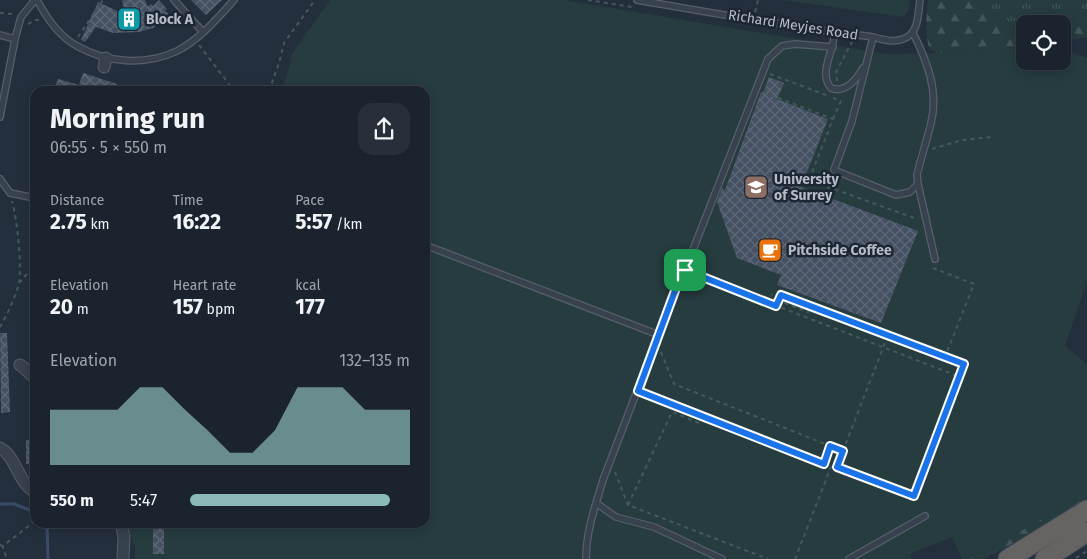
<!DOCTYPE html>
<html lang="en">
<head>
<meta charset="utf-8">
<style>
  :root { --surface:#1b232e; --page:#282f3a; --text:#f1f3f6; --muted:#a0a4aa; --line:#39404a; --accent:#8bbbb9 }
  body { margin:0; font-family:"Fira Sans",sans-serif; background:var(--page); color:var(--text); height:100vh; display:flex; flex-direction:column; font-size:19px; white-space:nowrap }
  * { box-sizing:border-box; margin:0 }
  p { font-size:16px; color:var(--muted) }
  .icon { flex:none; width:28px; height:28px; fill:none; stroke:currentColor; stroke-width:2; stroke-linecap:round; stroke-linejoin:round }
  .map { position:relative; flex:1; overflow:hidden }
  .panel { position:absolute; left:30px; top:86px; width:400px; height:442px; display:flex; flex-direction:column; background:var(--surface); border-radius:15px; box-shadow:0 2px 12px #0003,0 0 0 1px var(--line) }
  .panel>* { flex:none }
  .controls { position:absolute; left:1016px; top:15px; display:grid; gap:10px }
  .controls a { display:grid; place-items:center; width:55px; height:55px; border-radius:10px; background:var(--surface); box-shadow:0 2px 12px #0003,0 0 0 1px var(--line); font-size:25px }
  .pin { position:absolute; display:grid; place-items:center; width:42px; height:42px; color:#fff; margin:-21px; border-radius:10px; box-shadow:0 2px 8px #0006 }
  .round { display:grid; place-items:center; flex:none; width:52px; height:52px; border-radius:15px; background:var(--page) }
  .headline { display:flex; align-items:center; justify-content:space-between; height:85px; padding:0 20px }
  h1 { font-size:28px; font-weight:700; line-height:38px }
  .metrics { display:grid; grid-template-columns:repeat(3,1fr); gap:8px; height:85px; padding:5px 20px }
  .metrics div { display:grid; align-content:center }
  .metrics b { font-size:21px; font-weight:700 }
  .metrics small { font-size:14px; font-weight:400 }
  .metrics p { font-size:14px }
  .chart { height:140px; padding:10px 20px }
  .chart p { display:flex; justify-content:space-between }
  .chart svg { width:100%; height:90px; margin-top:5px; fill:var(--accent); opacity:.7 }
  ul { padding:0 20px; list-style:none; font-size:16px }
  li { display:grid; grid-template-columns:80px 60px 1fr; align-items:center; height:38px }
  li i { height:12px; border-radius:6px; background:var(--accent) }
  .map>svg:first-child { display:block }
  .grass { fill:url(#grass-tufts) }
  .forest { fill:url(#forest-firs) }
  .park { fill:#263c3f }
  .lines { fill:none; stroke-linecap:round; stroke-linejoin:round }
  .stream { stroke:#394c67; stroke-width:3 }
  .building { fill:url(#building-cross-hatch) }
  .service-casing { stroke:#565f6c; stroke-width:8 }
  .minor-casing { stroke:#565f6c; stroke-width:13 }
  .trunk-casing { stroke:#434c59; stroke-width:21 }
  .path { stroke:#44595c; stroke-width:2; stroke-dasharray:4 4; stroke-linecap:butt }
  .service { stroke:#38414e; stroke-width:5.5 }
  .minor { stroke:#38414e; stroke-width:11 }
  .trunk { stroke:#656462; stroke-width:19 }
  .route-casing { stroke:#fff; stroke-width:10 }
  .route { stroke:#1a73e8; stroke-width:6 }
  .labels { text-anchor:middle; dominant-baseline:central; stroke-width:5; stroke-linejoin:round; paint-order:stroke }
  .poi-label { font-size:14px; font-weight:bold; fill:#b4bcc9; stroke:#1d2633; text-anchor:start }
  .street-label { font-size:14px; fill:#b4bcc9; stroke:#1d2633 }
</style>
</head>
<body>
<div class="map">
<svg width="1087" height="559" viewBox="0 0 1087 559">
  <defs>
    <pattern id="grass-tufts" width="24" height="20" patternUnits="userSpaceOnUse" patternTransform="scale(1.25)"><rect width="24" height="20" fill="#263c3f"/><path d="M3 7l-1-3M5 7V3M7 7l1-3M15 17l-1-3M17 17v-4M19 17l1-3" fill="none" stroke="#435659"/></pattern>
    <pattern id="forest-firs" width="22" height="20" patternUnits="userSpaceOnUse" patternTransform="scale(1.25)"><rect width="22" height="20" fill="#263c3f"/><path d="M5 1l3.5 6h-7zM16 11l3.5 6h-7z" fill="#435659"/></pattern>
    <pattern id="building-cross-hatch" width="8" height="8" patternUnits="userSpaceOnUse" patternTransform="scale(1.25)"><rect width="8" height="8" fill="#455162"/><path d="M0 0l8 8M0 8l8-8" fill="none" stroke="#5d6877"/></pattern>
  </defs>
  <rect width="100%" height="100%" fill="#242f3e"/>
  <path class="grass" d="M 985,0 L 1087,0 L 1087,15 L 1018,24 L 985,20 Z"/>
  <path class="forest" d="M 928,0 L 985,0 L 985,20 L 1018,23 L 1087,15 L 1087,37 L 1063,41 L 1062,24 L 1025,24 L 1025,45 L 1005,48 L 993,52 L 936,53 L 929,48 C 925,32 926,17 928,0 Z
    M 1087,478 L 1087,498 L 1039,529 L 984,559 L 962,559 Z"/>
  <path class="park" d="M 330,0 L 564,0 L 887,54 L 993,52 L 1005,48 L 1025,45 L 1025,61 L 1062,61 L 1063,49 L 1087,58 L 1087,282 L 1065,346 L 1087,364 L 1087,489 L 1061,508 L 988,550 L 970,559 L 962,559 L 952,537 L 910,554 L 912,559 L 135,559 L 135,548 L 128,524 L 425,524 L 425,91 L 281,91 L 290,66 L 292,54 Z
    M 784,0 L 910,0 L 908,12 L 903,17 Z"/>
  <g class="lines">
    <path class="stream" d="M 0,504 L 14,504 L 35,512
      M 47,524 L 48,559"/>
  </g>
  <path class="building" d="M 122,0 L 145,0 L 147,6 L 152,4 L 153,6 L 159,0 L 167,9 L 165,10 L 170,16 L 153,28 L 139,32 L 113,33 L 96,27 L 85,42 L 81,40 L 98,2 L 126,15 Z
    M 191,0 L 222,0 L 206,15 Z
    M 83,73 L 117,84 L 115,91 L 54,91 L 58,79 L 79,85 Z
    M 769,77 L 784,83 L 777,99 L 828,119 L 801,187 L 918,231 L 881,323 L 777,285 L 781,275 L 737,258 L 717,202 L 722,188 L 725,190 L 761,92 L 763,93 Z
    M 0,333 L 7,333 L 10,412 L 1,413 Z
    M 26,440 L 35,440 L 35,464 L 26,464 Z
    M 153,524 L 164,524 L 164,554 L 153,554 Z"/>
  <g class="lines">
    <g class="service-casing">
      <path id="service" d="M 37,0 C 46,17 60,37 77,46 C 107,63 145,66 177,51 C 199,40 217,19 234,0
        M 174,0 L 203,32
        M 637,0 C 713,13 789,27 866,36 C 878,37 891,44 903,39 C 919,34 918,14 920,0
        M 834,31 C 836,51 817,71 831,88 C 845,94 857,79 863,68
        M 0,35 L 15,39
        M 873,37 L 852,121 L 834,170 L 896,195 L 910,192 L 918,184 L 917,175 C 921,158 927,140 931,123 C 939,91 927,61 913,33
        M 0,117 L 15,39 L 21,17 L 35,0
        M 0,179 L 10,193 L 35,198
        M 918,184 L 935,259
        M 425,245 L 659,335
        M 586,559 C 586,539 590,522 596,503
        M 722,559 L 654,527 L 616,517 L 596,503 L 603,480 L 679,281 L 685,270 L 768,59 L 782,46 L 795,44 L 833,47
        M 849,559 L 925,516"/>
    </g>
    <g class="minor-casing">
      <path id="minor" d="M 104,67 L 106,58
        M 20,365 C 26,368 29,375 35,377
        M 0,448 C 17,457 17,482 35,492
        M 121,524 L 124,536 L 123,559"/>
    </g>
    <g class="trunk-casing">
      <path id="trunk" d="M 1008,559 L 1087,510
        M 1045,559 L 1087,532"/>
    </g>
    <path class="path" d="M 588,0 L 632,7
      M 755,12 L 758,0
      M 0,13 L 12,14
      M 28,24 L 36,20 L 39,20
      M 78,37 L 103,0
      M 199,45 L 232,88 L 238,91
      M 770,74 L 826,95
      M 837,81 L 836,72 L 852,42
      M 269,91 L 279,63 L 284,43 L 315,0
      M 763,92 L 833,119 L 809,180 L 917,219
      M 833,98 L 841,101
      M 833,119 L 841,101
      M 932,149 L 962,140 L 991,137
      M 825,196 L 829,187
      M 933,268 L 974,284 L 945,357
      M 692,273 L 960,377
      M 19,283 L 35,265
      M 780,297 L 781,295 L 964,365 L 914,496 L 837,467 L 843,451
      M 780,297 L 809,309
      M 769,303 L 772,294
      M 776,306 L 780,297
      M 780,307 L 782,302 L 808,312 L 809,309
      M 0,327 C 7,315 16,296 19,283 C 22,266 17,217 12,201
      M 661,352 L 674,384 L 843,451 L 888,335
      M 644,393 L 831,467 L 795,559
      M 824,464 L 830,446
      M 615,472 L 628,505 L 768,559
      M 628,505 L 672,412 L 699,423 L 709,420
      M 0,545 L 3,546 L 35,521
      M 2,545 L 7,559
      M 1076,558 L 1087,551"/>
    <use href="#service" class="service"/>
    <use href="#minor" class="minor"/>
    <use href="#trunk" class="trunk"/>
  </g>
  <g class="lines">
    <g class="route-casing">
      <path id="route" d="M 685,270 L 776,306 L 781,295 L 964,364 L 914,496 L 837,467 L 843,451 L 830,446 L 824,464 L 638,391 L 679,280 Z"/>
    </g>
    <use href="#route" class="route"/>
  </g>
  <defs>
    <g id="building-square" transform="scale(1.25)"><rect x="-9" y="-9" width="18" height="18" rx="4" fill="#0f9aa8" stroke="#1d2633"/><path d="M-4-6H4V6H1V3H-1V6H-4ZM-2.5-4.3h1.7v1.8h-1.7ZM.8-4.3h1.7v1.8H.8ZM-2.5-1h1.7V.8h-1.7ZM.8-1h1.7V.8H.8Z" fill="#fff"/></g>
    <g id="university-square" transform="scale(1.25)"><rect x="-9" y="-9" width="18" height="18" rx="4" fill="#8d6e63" stroke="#1d2633"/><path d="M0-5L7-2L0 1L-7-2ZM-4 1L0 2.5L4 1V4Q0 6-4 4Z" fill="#fff"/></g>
    <g id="cafe-square" transform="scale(1.25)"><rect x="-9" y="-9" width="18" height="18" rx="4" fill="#e8710a" stroke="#1d2633"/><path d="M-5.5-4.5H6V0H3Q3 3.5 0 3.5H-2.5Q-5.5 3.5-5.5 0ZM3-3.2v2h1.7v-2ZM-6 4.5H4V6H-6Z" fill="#fff"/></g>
  </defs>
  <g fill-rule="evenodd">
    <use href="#building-square" x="129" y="19"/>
    <use href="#university-square" x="756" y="187"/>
    <use href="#cafe-square" x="770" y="250"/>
  </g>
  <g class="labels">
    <g class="poi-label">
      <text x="146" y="19">Block A</text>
      <text x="774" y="179">University<tspan x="774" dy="16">of Surrey</tspan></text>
      <text x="788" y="250">Pitchside Coffee</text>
    </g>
    <g class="street-label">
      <text transform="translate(793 25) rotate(9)">Richard Meyjes Road</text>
    </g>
  </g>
</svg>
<div class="controls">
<a><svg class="icon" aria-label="locate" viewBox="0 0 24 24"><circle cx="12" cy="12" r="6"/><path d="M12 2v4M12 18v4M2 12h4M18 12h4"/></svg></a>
</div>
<div class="pin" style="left:685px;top:270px;background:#1e9e55"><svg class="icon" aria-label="arrive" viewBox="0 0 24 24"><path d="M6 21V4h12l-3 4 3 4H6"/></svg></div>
<section class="panel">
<div class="headline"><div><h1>Morning run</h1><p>06:55 · 5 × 550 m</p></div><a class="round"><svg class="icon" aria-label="share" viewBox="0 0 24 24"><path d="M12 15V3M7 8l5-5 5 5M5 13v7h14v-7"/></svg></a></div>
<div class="metrics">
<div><p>Distance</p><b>2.75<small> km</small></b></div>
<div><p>Time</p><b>16:22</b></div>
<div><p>Pace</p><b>5:57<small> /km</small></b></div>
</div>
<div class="metrics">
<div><p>Elevation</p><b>20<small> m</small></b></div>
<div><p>Heart rate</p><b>157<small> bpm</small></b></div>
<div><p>kcal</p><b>177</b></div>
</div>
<div class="chart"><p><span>Elevation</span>132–135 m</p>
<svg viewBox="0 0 160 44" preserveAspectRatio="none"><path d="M0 44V17L10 17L20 17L30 17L40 6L50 6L60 17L70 27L80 38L90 38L100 27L110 6L120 6L130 6L140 17L150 17L160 17V44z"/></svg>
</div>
<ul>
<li><b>550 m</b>5:47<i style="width:91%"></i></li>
</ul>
</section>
</div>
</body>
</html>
